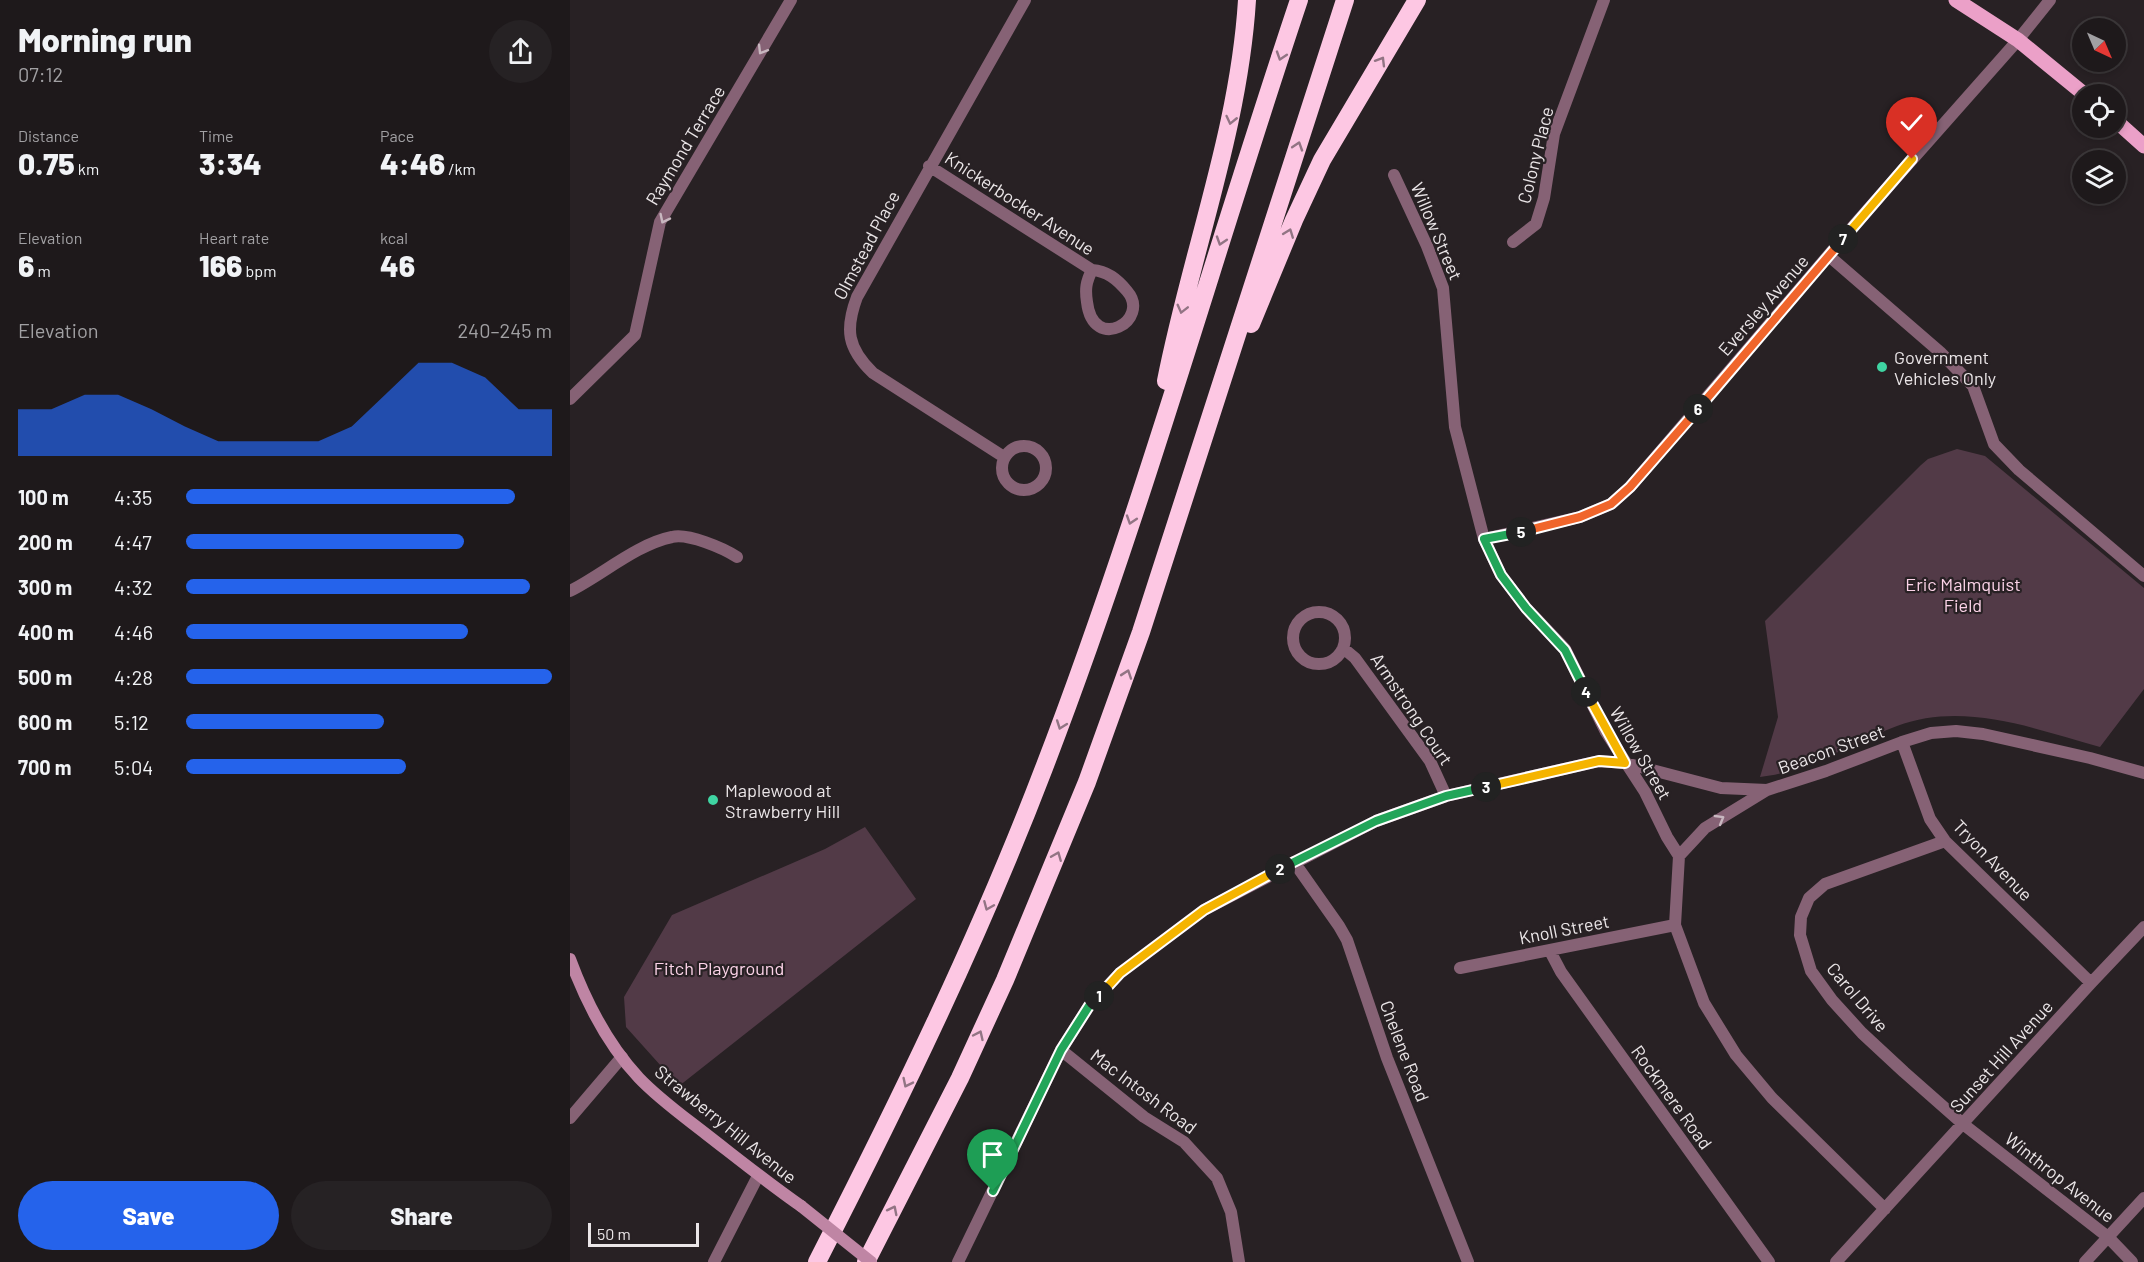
<!DOCTYPE html>
<html lang="en">
<head>
<meta charset="utf-8">
<style>
  :root { --surface:#1e191b; --page:#262224; --text:#f1f3f6; --muted:#a1a0a3; --line:#3c383a; --accent:#2563eb }
  body { margin:0; font-family:Barlow,sans-serif; background:var(--page); color:var(--text); height:100vh; display:flex; flex-direction:column; font-size:22px; white-space:nowrap }
  * { box-sizing:border-box; margin:0 }
  p { font-size:20px; color:var(--muted) }
  .icon { flex:none; width:33px; height:33px; fill:none; stroke:currentColor; stroke-width:2; stroke-linecap:round; stroke-linejoin:round }
  .map { position:relative; flex:1; overflow:hidden }
  .drawer { display:flex; flex-direction:column; background:var(--surface); width:570px }
  .drawer>* { flex:none }
  .needle { width:39px; rotate:136deg }
  .fabs { position:absolute; left:1502px; top:18px; display:grid; gap:12px }
  .fabs a { display:grid; place-items:center; width:54px; height:54px; border-radius:50%; background:var(--surface); box-shadow:0 3px 9px #0003,0 0 0 2px var(--line); font-size:30px }
  .scale { position:absolute; left:18px; bottom:15px; width:111px; box-sizing:border-box; padding-left:6px; border:3px solid #ebe6e8; border-top:0; font-size:16px; line-height:21px; white-space:nowrap; color:#ebe6e8; -webkit-text-stroke:4px #282124; paint-order:stroke }
  .pin { position:absolute; display:grid; place-items:center; width:51px; height:51px; color:#fff; margin:-62px -26px; border-radius:50% 50% 50% 0; rotate:-45deg; box-shadow:0 0 6px #0007 }
  .pin .icon { rotate:45deg }
  .km { position:absolute; width:30px; height:30px; margin:-15px; border-radius:50%; background:#222; color:#fff; font-size:16px; line-height:30px; text-align:center }
  .round { display:grid; place-items:center; flex:none; width:63px; height:63px; border-radius:32px; background:var(--page) }
  .head { display:flex; align-items:center; justify-content:space-between; height:102px; padding:0 18px }
  h1 { font-size:33px; font-weight:800; line-height:45px }
  .metrics { display:grid; grid-template-columns:repeat(3,1fr); gap:9px; height:102px; padding:6px 18px }
  .metrics div { display:grid; align-content:center }
  .metrics b { font-size:30px; font-weight:800 }
  .metrics small { font-size:16px; font-weight:400 }
  .metrics p { font-size:16px }
  .chart { height:168px; padding:12px 18px }
  .chart p { display:flex; justify-content:space-between }
  .chart svg { width:100%; height:108px; margin-top:6px; fill:var(--accent); opacity:.7 }
  .cta { display:flex; gap:12px; margin-top:auto; padding:12px 18px }
  .cta a { flex:1; height:69px; border-radius:36px; background:var(--accent); color:#fff; font-size:24px; font-weight:800; line-height:69px; text-align:center }
  .cta a+a { background:var(--page); color:var(--text) }
  ul { padding:0 18px; list-style:none; font-size:20px }
  li { display:grid; grid-template-columns:96px 72px 1fr; align-items:center; height:45px }
  li i { height:15px; border-radius:8px; background:var(--accent) }
  main { display:flex; flex:1; min-height:0 }
  .map>svg:first-child { display:block }
  .green { fill:#523a47 }
  .lines { fill:none; stroke-linecap:round; stroke-linejoin:round }
  .minor { stroke:#866275; stroke-width:12 }
  .secondary { stroke:#bf85a4; stroke-width:12 }
  .primary { stroke:#eba0c8; stroke-width:15 }
  .motorway { stroke:#fdc7e3; stroke-width:18 }
  .secondary-bridge { stroke:#bf85a4; stroke-width:12 }
  .oneway { stroke:#c8b8c0 }
  .oneway2 { stroke:#927484 }
  .split-1-casing { stroke:#fff; stroke-width:12 }
  .split-2-casing { stroke:#fff; stroke-width:12 }
  .split-3-casing { stroke:#fff; stroke-width:12 }
  .split-4-casing { stroke:#fff; stroke-width:12 }
  .split-5-casing { stroke:#fff; stroke-width:12 }
  .split-6-casing { stroke:#fff; stroke-width:12 }
  .split-7-casing { stroke:#fff; stroke-width:12 }
  .split-8-casing { stroke:#fff; stroke-width:12 }
  .split-1 { stroke:#22a559; stroke-width:8 }
  .split-2 { stroke:#f5b400; stroke-width:8 }
  .split-3 { stroke:#22a559; stroke-width:8 }
  .split-4 { stroke:#f5b400; stroke-width:8 }
  .split-5 { stroke:#22a559; stroke-width:8 }
  .split-6 { stroke:#f0652b; stroke-width:8 }
  .split-7 { stroke:#f0652b; stroke-width:8 }
  .split-8 { stroke:#f5b400; stroke-width:8 }
  .poi-dot { fill:#3fd4a2; stroke:#282124; stroke-width:2 }
  .labels { text-anchor:middle; dominant-baseline:central; stroke-width:4.5; stroke-linejoin:round; paint-order:stroke }
  .street-label { font-size:18px; fill:#ebe6e8; stroke:#282124 }
  .poi-label { font-size:18px; fill:#ebe6e8; stroke:#282124; text-anchor:start }
  .park-label { font-size:18px; fill:#fcd3e8; stroke:#282124 }
</style>
</head>
<body>
<main>
<section class="drawer">
<div class="head"><div><h1>Morning run</h1><p>07:12</p></div><a class="round"><svg class="icon" aria-label="share" viewBox="0 0 24 24"><path d="M12 15V3M7 8l5-5 5 5M5 13v7h14v-7"/></svg></a></div>
<div class="metrics">
<div><p>Distance</p><b>0.75<small> km</small></b></div>
<div><p>Time</p><b>3:34</b></div>
<div><p>Pace</p><b>4:46<small> /km</small></b></div>
</div>
<div class="metrics">
<div><p>Elevation</p><b>6<small> m</small></b></div>
<div><p>Heart rate</p><b>166<small> bpm</small></b></div>
<div><p>kcal</p><b>46</b></div>
</div>
<div class="chart"><p><span>Elevation</span>240–245 m</p>
<svg viewBox="0 0 160 44" preserveAspectRatio="none"><path d="M0 44V25L10 25L20 19L30 19L40 25L50 32L60 38L70 38L80 38L90 38L100 32L110 19L120 6L130 6L140 12L150 25L160 25V44z"/></svg>
</div>
<ul>
<li><b>100 m</b>4:35<i style="width:90%"></i></li>
<li><b>200 m</b>4:47<i style="width:76%"></i></li>
<li><b>300 m</b>4:32<i style="width:94%"></i></li>
<li><b>400 m</b>4:46<i style="width:77%"></i></li>
<li><b>500 m</b>4:28<i style="width:100%"></i></li>
<li><b>600 m</b>5:12<i style="width:54%"></i></li>
<li><b>700 m</b>5:04<i style="width:60%"></i></li>
</ul>
<div class="cta"><a>Save</a><a>Share</a></div>
</section>
<div class="map">
<svg width="1574" height="1262" viewBox="0 0 1574 1262">
  <rect width="100%" height="100%" fill="#282124"/>
  <path class="green" d="M 1387,449 L 1415,456 L 1574,588 L 1574,689 L 1530,747 C 1465,729 1394,701 1327,726 C 1285,742 1234,773 1190,777 L 1208,717 L 1195,621 L 1351,465 L 1358,459 Z
    M 295,827 L 346,899 L 109,1086 L 56,1027 L 54,997 L 102,915 L 255,849 Z"/>
  <g class="lines">
    <path class="minor" d="M 359,166 L 522,270 C 537,271 547,279 557,291 C 582,320 523,354 517,302 C 515,289 516,282 522,270
      M 824,175 L 857,246 L 873,288 L 885,427 L 914,539 L 931,575 L 956,608 L 995,649 L 1036,732 L 1075,792 L 1097,837 L 1109,856 L 1105,925 L 1134,1003 L 1166,1055 L 1202,1098 L 1315,1209
      M 943,242 L 966,224 L 974,198 L 984,134 L 1034,0
      M 1259,256 L 1370,352 L 1403,386 L 1424,444 L 1449,470 L 1574,576
      M 0,399 L 65,335 L 90,222 L 221,0
      M432 468a22 22 0 1 1 44 0a22 22 0 1 1-44 0Z
      M 434,457 L 303,373 C 277,348 275,329 287,297 L 455,0
      M 914,539 L 1010,517 L 1041,504 L 1060,487 L 1286,223 L 1448,40 L 1480,0
      M 0,591 C 32,575 67,544 102,537 C 118,533 153,548 167,557
      M723 638a26 26 0 1 1 52 0a26 26 0 1 1-52 0Z
      M 773,648 L 785,658 L 860,761 L 876,796
      M 1332,742 L 1360,819 L 1375,841 L 1521,983
      M 1375,841 L 1255,884 L 1239,898 L 1231,917 L 1230,935 L 1241,971 L 1262,1000 L 1292,1033 L 1334,1072 L 1393,1124 L 1538,1237 L 1562,1262
      M 1109,856 L 1135,828 L 1197,790
      M 724,862 L 769,926 L 777,940 L 817,1058 L 898,1262
      M 980,951 L 991,972 L 1199,1262
      M 890,968 L 1105,925
      M 491,1050 L 574,1117 L 614,1142 L 647,1178 L 661,1212 L 669,1262
      M 0,1118 L 52,1057
      M 144,1262 L 188,1176
      M 388,1262 L 491,1050 L 519,1006 L 550,973 L 634,910 L 806,821 L 876,796 L 1029,761 L 1055,763 L 1151,788 L 1197,790 L 1256,771 L 1332,742 L 1361,733 L 1386,731 L 1413,734 L 1520,758 L 1574,773
      M 1266,1262 L 1521,983 L 1574,927
      M 1515,1262 L 1574,1198"/>
    <path class="secondary" d="M 0,959 C 16,1002 37,1044 69,1078 C 89,1099 113,1116 136,1134 C 167,1158 198,1183 231,1206"/>
    <path class="primary" d="M 1386,0 L 1448,40 L 1514,94
      M 1545,120 L 1574,146"/>
    <path class="motorway" d="M 681,324 L 724,220 L 752,160 L 847,0
      M 596,381 C 621,253 669,131 677,0
      M 247,1262 C 330,1100 409,938 474,768 C 571,516 643,256 729,0
      M 296,1262 L 390,1078 L 435,980 L 517,782 L 571,632 L 775,0"/>
    <path class="secondary-bridge" d="M 231,1206 L 301,1262"/>
  </g>
  <defs><path id="oneway-chevron" d="M-2-3.5L2.5 0L-2 3.5" fill="none" stroke-width="1.6" stroke-linecap="round" stroke-linejoin="round" transform="scale(1.5)"/></defs>
  <g class="oneway">
    <use href="#oneway-chevron" transform="translate(192 50) rotate(121)"/>
    <use href="#oneway-chevron" transform="translate(94 219) rotate(116)"/>
    <use href="#oneway-chevron" transform="translate(1150 819) rotate(-30)"/>
  </g>
  <g class="oneway2">
    <use href="#oneway-chevron" transform="translate(711 56) rotate(108)"/>
    <use href="#oneway-chevron" transform="translate(811 61) rotate(-59)"/>
    <use href="#oneway-chevron" transform="translate(661 120) rotate(103)"/>
    <use href="#oneway-chevron" transform="translate(728 146) rotate(-72)"/>
    <use href="#oneway-chevron" transform="translate(719 233) rotate(-69)"/>
    <use href="#oneway-chevron" transform="translate(651 241) rotate(108)"/>
    <use href="#oneway-chevron" transform="translate(612 309) rotate(104)"/>
    <use href="#oneway-chevron" transform="translate(561 520) rotate(108)"/>
    <use href="#oneway-chevron" transform="translate(557 674) rotate(-71)"/>
    <use href="#oneway-chevron" transform="translate(491 725) rotate(110)"/>
    <use href="#oneway-chevron" transform="translate(487 856) rotate(-68)"/>
    <use href="#oneway-chevron" transform="translate(418 906) rotate(113)"/>
    <use href="#oneway-chevron" transform="translate(409 1035) rotate(-65)"/>
    <use href="#oneway-chevron" transform="translate(337 1083) rotate(116)"/>
    <use href="#oneway-chevron" transform="translate(323 1210) rotate(-63)"/>
  </g>
  <g class="lines">
    <g class="split-1-casing">
      <path id="split-1" d="M 423,1191 L 491,1050 L 519,1006 L 529,996"/>
    </g>
    <g class="split-2-casing">
      <path id="split-2" d="M 529,996 L 550,973 L 634,910 L 710,869"/>
    </g>
    <g class="split-3-casing">
      <path id="split-3" d="M 710,869 L 806,821 L 876,796 L 916,787"/>
    </g>
    <g class="split-4-casing">
      <path id="split-4" d="M 916,787 L 1029,761 L 1055,763 L 1016,692"/>
    </g>
    <g class="split-5-casing">
      <path id="split-5" d="M 951,532 L 914,539 L 931,575 L 956,608 L 995,650 L 1016,692"/>
    </g>
    <g class="split-6-casing">
      <path id="split-6" d="M 951,532 L 1010,517 L 1041,504 L 1060,487 L 1128,409"/>
    </g>
    <g class="split-7-casing">
      <path id="split-7" d="M 1128,409 L 1273,239"/>
    </g>
    <g class="split-8-casing">
      <path id="split-8" d="M 1273,239 L 1342,159"/>
    </g>
    <use href="#split-1" class="split-1"/>
    <use href="#split-2" class="split-2"/>
    <use href="#split-3" class="split-3"/>
    <use href="#split-4" class="split-4"/>
    <use href="#split-5" class="split-5"/>
    <use href="#split-6" class="split-6"/>
    <use href="#split-7" class="split-7"/>
    <use href="#split-8" class="split-8"/>
  </g>
  <g class="poi-dot">
    <circle cx="1312" cy="367" r="6"/>
    <circle cx="143" cy="800" r="6"/>
  </g>
  <g class="labels">
    <g class="street-label">
      <text transform="translate(115 145) rotate(-59)">Raymond Terrace</text>
      <text transform="translate(965 155) rotate(-76)">Colony Place</text>
      <text transform="translate(450 203) rotate(33)">Knickerbocker Avenue</text>
      <text transform="translate(867 231) rotate(67)">Willow Street</text>
      <text transform="translate(296 245) rotate(-62)">Olmstead Place</text>
      <text transform="translate(1193 305) rotate(-49)">Eversley Avenue</text>
      <text transform="translate(842 709) rotate(56)">Armstrong Court</text>
      <text transform="translate(1261 749) rotate(-20)">Beacon Street</text>
      <text transform="translate(1071 753) rotate(60)">Willow Street</text>
      <text transform="translate(1423 860) rotate(46)">Tryon Avenue</text>
      <text transform="translate(994 929) rotate(-11)">Knoll Street</text>
      <text transform="translate(1288 997) rotate(50)">Carol Drive</text>
      <text transform="translate(835 1051) rotate(69)">Chelene Road</text>
      <text transform="translate(1431 1056) rotate(-48)">Sunset Hill Avenue</text>
      <text transform="translate(574 1091) rotate(37)">Mac Intosh Road</text>
      <text transform="translate(1102 1097) rotate(54)">Rockmere Road</text>
      <text transform="translate(156 1124) rotate(39)">Strawberry Hill Avenue</text>
      <text transform="translate(1490 1177) rotate(38)">Winthrop Avenue</text>
    </g>
    <g class="poi-label">
      <text x="1324" y="357">Government<tspan x="1324" dy="21">Vehicles Only</tspan></text>
      <text x="155" y="790">Maplewood at<tspan x="155" dy="21">Strawberry Hill</tspan></text>
    </g>
    <g class="park-label">
      <text x="1393" y="584">Eric Malmquist<tspan x="1393" dy="21">Field</tspan></text>
      <text x="149" y="968">Fitch Playground</text>
    </g>
  </g>
</svg>
<div class="fabs">
<a><svg class="needle" viewBox="-14 -14 28 28"><path d="M0-13l5 13h-10z" fill="#e53935"/><path d="M0 13l5-13h-10z" fill="#a1a0a3"/></svg></a>
<a><svg class="icon" aria-label="locate" viewBox="0 0 24 24"><circle cx="12" cy="12" r="6"/><path d="M12 2v4M12 18v4M2 12h4M18 12h4"/></svg></a>
<a><svg class="icon" aria-label="layers" viewBox="0 0 24 24"><path d="M12 4l9 5-9 5-9-5zM3 14l9 5 9-5"/></svg></a>
</div>
<div class="scale">50 m</div>
<div class="pin" style="left:423px;top:1191px;background:#1e9e55"><svg class="icon" aria-label="arrive" viewBox="0 0 24 24"><path d="M6 21V4h12l-3 4 3 4H6"/></svg></div>
<div class="pin" style="left:1342px;top:159px;background:#d93025"><svg class="icon" aria-label="check" viewBox="0 0 24 24"><path d="M5 12l5 5 9-10"/></svg></div>
<b class="km" style="left:529px;top:996px">1</b>
<b class="km" style="left:710px;top:869px">2</b>
<b class="km" style="left:916px;top:787px">3</b>
<b class="km" style="left:1016px;top:692px">4</b>
<b class="km" style="left:951px;top:532px">5</b>
<b class="km" style="left:1128px;top:409px">6</b>
<b class="km" style="left:1273px;top:239px">7</b>
</div>
</main>
</body>
</html>
